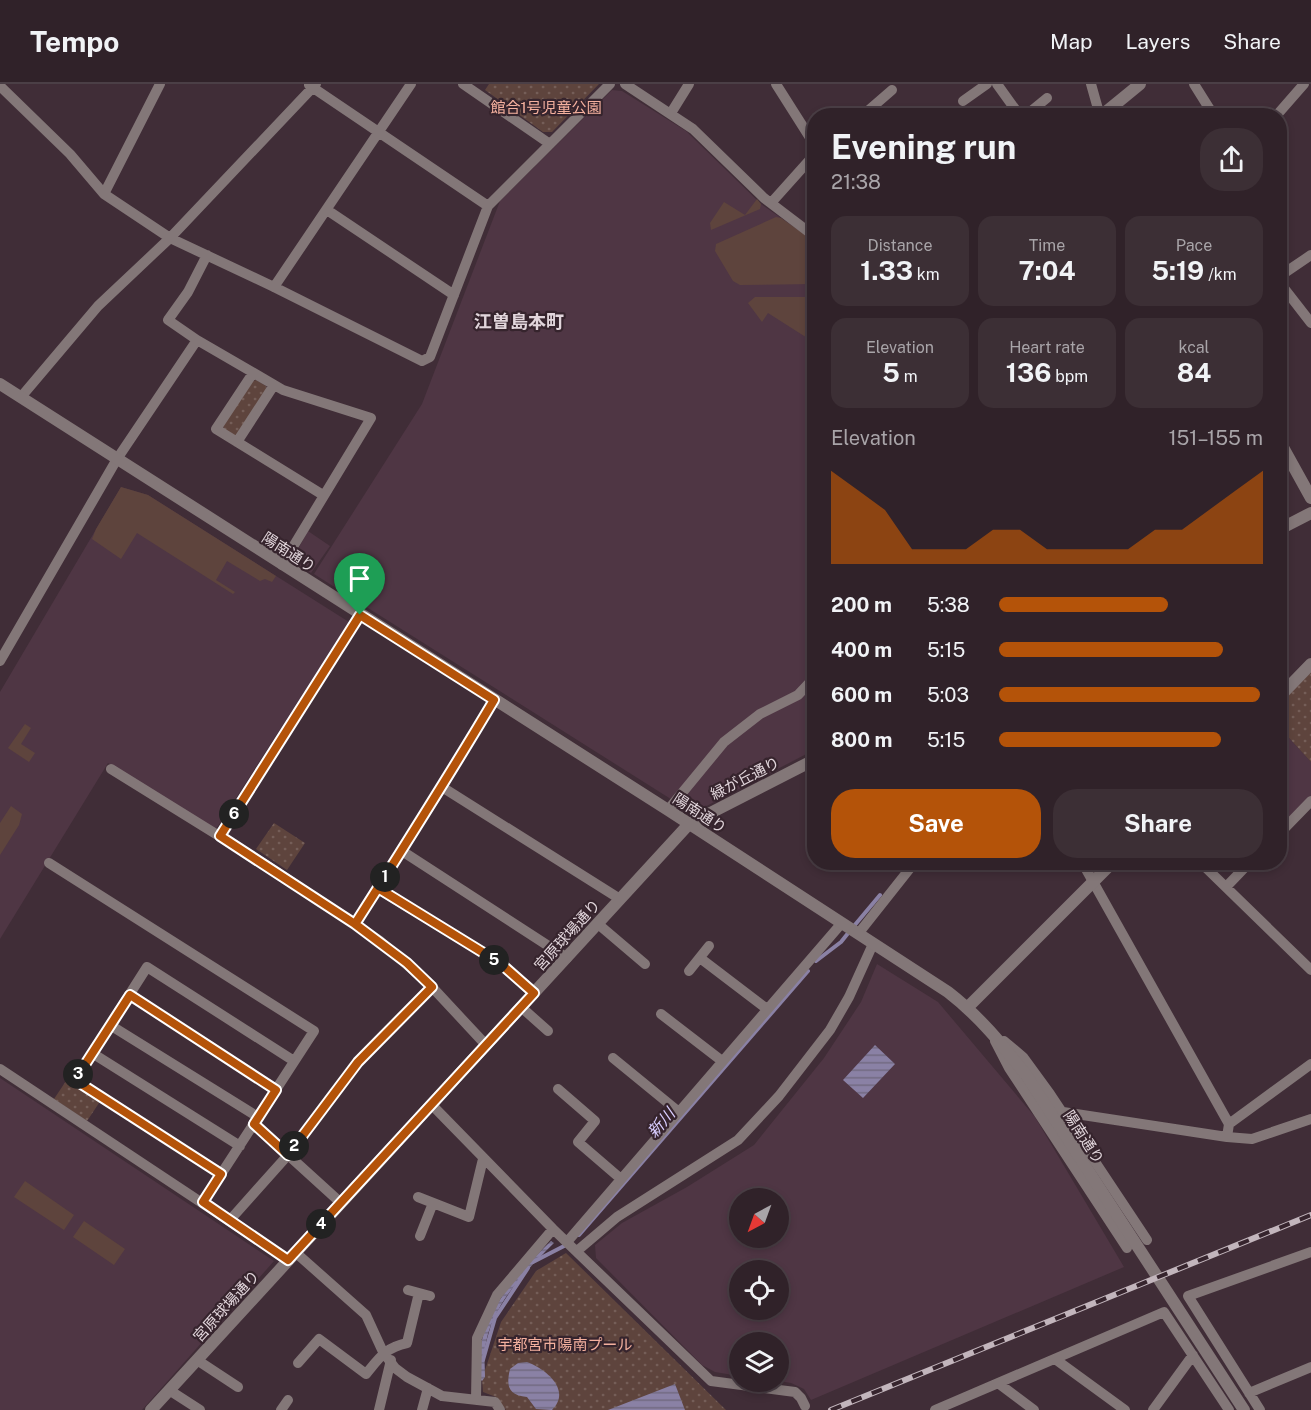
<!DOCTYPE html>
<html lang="en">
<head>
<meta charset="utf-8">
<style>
  :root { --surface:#302229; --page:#3c2f35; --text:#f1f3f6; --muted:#a8a4a8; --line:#4b3f46; --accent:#b45309 }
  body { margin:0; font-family:"Public Sans","Noto Sans JP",sans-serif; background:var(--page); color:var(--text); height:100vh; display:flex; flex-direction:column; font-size:22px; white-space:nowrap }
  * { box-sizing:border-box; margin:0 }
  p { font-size:20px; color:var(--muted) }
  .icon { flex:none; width:33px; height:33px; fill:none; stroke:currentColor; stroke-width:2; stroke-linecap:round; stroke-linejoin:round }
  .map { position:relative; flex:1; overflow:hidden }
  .side { position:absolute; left:807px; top:24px; width:480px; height:762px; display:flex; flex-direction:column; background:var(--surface); border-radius:24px; box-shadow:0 3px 9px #0003,0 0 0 2px var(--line) }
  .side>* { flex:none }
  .needle { width:39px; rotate:221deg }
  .tools { position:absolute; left:729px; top:1104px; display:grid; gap:12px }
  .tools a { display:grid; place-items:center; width:60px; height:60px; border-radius:50%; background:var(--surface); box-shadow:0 3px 9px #0003,0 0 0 2px var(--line); font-size:30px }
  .pin { position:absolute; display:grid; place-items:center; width:51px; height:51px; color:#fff; margin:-62px -26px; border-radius:50% 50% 50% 0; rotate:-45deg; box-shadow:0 0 6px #0007 }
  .pin .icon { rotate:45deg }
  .km { position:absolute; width:30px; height:30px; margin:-15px; border-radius:50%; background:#222; color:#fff; font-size:16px; line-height:30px; text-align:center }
  .round { display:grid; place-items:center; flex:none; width:63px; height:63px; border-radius:24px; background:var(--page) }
  .head { display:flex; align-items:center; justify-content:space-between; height:102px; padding:0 24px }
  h1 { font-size:33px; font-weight:700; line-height:45px }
  .stats { display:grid; grid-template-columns:repeat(3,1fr); gap:9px; height:102px; padding:6px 24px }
  .stats div { display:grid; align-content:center; border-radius:15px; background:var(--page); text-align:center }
  .stats b { font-size:26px; font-weight:700 }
  .stats small { font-size:16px; font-weight:400 }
  .stats p { font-size:16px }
  .chart { height:168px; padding:12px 24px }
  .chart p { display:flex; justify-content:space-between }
  .chart svg { width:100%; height:108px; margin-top:6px; fill:var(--accent); opacity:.7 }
  .action { display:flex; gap:12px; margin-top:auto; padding:12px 24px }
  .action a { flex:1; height:69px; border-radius:24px; background:var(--accent); color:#fff; font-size:24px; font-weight:700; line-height:69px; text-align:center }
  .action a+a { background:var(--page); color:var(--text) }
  ul { padding:0 24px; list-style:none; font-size:20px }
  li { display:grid; grid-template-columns:96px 72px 1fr; align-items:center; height:45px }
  li i { height:15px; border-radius:8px; background:var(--accent) }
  header { display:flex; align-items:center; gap:36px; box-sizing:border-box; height:84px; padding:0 30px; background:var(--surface); border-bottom:2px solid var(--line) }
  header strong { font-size:28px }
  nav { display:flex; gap:33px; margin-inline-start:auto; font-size:21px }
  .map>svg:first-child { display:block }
  .built { fill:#4f3644; fill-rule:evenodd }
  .grass { fill:url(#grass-dots) }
  .garden { fill:#5e443d }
  .water { fill:url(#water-rules) }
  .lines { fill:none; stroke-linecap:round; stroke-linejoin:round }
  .stream { stroke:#8a81a5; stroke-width:4 }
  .minor { stroke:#837778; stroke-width:10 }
  .tertiary { stroke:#837778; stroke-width:12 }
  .rail-casing { stroke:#c2b5bc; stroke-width:6 }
  .rail { stroke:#36242d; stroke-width:4; stroke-dasharray:11; stroke-linecap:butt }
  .route-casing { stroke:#fff; stroke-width:12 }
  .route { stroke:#b45309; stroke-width:8 }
  .labels { text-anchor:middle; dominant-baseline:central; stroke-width:4.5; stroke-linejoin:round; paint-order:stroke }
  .park-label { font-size:15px; fill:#f4b09e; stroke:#36242d }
  .street-label { font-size:15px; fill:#e1d5db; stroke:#36242d }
  .water-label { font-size:16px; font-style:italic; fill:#d9ceff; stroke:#36242d }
  .quarter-label { font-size:18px; font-weight:bold; fill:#e1d5db; stroke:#36242d }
</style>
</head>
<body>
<header>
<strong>Tempo</strong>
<nav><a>Map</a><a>Layers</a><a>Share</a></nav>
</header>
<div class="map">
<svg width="1311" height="1326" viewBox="0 0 1311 1326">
  <defs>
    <pattern id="grass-dots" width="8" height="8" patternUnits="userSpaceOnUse" patternTransform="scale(1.5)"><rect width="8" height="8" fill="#5e443d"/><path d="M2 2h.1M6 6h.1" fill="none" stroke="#755e58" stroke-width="1.8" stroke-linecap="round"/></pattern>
    <pattern id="water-rules" width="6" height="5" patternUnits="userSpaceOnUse" patternTransform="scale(1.5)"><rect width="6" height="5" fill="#8a81a5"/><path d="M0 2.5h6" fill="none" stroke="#726a82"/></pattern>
  </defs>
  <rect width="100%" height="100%" fill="#402d37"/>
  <path class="built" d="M 612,6 L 622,7 L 686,47 L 761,120 L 814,157 L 814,666 L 693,729 L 314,490 L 422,320 L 500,117 Z
    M 121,403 L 148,411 L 349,538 L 216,745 L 108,679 L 0,855 L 0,608 Z
    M 308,447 L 330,462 L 311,489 L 292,476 Z
    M 1280,644 L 1311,678 L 1311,712 L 1280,744 Z
    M 877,880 L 938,918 L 1035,1033 L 1124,1183 L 811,1316 L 804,1305 L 791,1299 L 779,1297 L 778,1258 L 740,1258 L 739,1292 L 715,1288 L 702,1281 L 596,1174 L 595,1161 L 622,1139 L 687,1103 L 754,1061 L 824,974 L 861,918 ZM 740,1114 L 778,1114 L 778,1154 L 740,1154 ZM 740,1186 L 778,1186 L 778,1226 L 740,1226 Z
    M 0,994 L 274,1177 L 142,1326 L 0,1326 Z"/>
  <path class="grass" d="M 489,0 L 599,0 L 552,48 L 543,48 L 485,6 Z
    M 256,296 L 266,302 L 267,306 L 238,351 L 234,353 L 224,346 L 223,342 L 253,297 Z
    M 1311,587 L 1311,678 L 1280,644 L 1280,619 Z
    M 274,739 L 305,759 L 287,786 L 256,765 Z
    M 68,994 L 101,1016 L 87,1037 L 54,1015 Z
    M 566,1169 L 726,1326 L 506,1326 L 496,1313 L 483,1308 L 482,1295 L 501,1238 L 536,1187 Z"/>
  <path class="garden" d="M 757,115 L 761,120 L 760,125 L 711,146 L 710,139 L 724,118 L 745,131 Z
    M 776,133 L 781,134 L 814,157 L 814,200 L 740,201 L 733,197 L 715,167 L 716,160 Z
    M 755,213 L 814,213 L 814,270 L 807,266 L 812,257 L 768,229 L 762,238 L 748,219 Z
    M 121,403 L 148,411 L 276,492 L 272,498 L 265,495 L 260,497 L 227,477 L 216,496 L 235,508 L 233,510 L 137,449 L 121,475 L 92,455 L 96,445 Z
    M 25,640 L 31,644 L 21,660 L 35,669 L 29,678 L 8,664 Z
    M 11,722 L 22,730 L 19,741 L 0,771 L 0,739 Z
    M 25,1097 L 74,1131 L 64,1146 L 14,1113 Z
    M 84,1137 L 125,1165 L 114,1181 L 73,1153 Z"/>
  <path class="water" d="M 875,961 L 895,980 L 863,1014 L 843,996 Z
    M 551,1157 L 554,1159 C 526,1187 490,1222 485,1265 C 484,1274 485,1284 485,1293 L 482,1297 L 479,1294 C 479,1280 479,1265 483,1252 C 495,1213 523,1184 551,1157 Z
    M 527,1278 C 546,1285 572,1306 552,1326 L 536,1325 L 527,1313 C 508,1311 506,1302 510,1285 L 518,1279 Z
    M 675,1300 L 685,1326 L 608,1326 Z"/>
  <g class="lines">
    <path class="stream" d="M 854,842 L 880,811
      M 816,877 L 841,858 L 849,848
      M 579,1151 L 808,887
      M 533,1178 L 566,1161
      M 483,1276 L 495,1234 L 528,1184"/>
    <path class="minor" d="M 463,0 L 550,60
      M 625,0 L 693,45 L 764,114 L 814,152
      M 776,0 L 814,60
      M 997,0 L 1020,32
      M 1091,0 L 1100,32
      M 1194,0 L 1214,32
      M 309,1 L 488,122
      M 0,2 L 70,70 L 104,110 L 170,154 L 274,203 L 422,277 L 430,273 L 488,122 L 610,0
      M 963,17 L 987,0
      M 671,29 L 689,0
      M 862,32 L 892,6
      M 1025,32 L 1047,14
      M 1276,32 L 1304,0
      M 104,110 L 160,0
      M 771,119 L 814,71
      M 327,126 L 454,211
      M 1280,192 L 1311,171
      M 1280,199 L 1311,239
      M 274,203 L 411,0
      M 197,256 L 168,236 L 188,208 L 207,171
      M 253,289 L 216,345 L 323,411
      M 21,313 L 98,222 L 170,154 L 316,0
      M 237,358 L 274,301
      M 0,577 L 117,375 L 197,256 L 283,306 L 371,334 L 282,481
      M 111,685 L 266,781 L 380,857 L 432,903 L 486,961
      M 442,703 L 620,815
      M 668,726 L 724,658 L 760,630 L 798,611 L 814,594
      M 1280,749 L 1311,717
      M 220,752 L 360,531
      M 402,767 L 567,874
      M 1082,778 L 1229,1040
      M 1200,778 L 1311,886
      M 49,779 L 314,947 L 203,1118
      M 1226,803 L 1250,778
      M 378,805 L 500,879 L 534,910
      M 355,840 L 442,703 L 494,616
      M 598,840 L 645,880
      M 858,850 L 915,778
      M 700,874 L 767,925
      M 689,887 L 709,862
      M 130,911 L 276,1006
      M 521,923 L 548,947
      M 661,930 L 722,977
      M 110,941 L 258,1033
      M 995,957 L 1009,984 L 1127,1164
      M 1004,957 L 1023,973 L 1050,1010 L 1147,1156
      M 92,969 L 240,1062
      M 613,974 L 679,1028
      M 0,985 L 288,1176
      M 558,1005 L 595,1037 L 578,1058 L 621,1095
      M 432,1021 L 553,1145 L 711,1297 L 795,1308 L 801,1314 L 805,1322
      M 1063,1028 L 1227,1053 L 1229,1040 L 1311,980
      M 254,1040 L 341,1119
      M 1227,1053 L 1252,1055 L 1311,1035
      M 221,1090 L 75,996 L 147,883 L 294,977
      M 418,1113 L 469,1133 L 483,1075
      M 230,1136 L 288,1071 L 358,978 L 432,903
      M 420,1152 L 433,1119
      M 567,1158 L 841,840
      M 577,1167 L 617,1133 L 738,1056 L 779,1012 L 830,946 L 849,913 L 873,860
      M 295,1168 L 366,1231 L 383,1268 L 395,1284 L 407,1293 L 442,1312 L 495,1318 L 500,1326
      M 408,1206 L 430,1212
      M 1055,1275 L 1125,1326
      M 197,1276 L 238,1303
      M 298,1279 L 319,1255 L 366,1290 C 380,1273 385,1264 407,1259 L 419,1209
      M 998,1299 L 1034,1326
      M 169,1306 L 200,1326
      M 1249,1309 L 1311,1283
      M 476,1316 L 477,1254 L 497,1211 L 553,1145
      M 281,1326 L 288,1316
      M 379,1326 L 391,1276
      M 422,1326 L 428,1304
      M 935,1326 L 1164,1228 L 1229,1326
      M 1153,1326 L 1193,1271
      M 1260,1326 L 1188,1212 L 1311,1168"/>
    <path class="tertiary" d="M 1101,32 L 1140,0
      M 0,300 L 668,726 L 948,908 C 979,932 1002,960 1026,991 L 1244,1326
      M 1280,358 L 1311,414
      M 1280,445 L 1311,429
      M 1280,612 L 1311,580
      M 968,923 L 1113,778
      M 151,1326 L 689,740 L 814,676"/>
    <g class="rail-casing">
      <path id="rail" d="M 831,1326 L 1311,1131"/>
    </g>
    <use href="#rail" class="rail"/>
  </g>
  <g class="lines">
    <g class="route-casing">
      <path id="route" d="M 360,531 L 494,616 C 449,692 402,766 355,840 L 407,879 L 432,903 L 358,978 L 288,1071 L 254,1040 L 276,1006 L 130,911 L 75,996 L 221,1090 L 203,1118 L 288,1176 L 534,909 L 500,879 L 378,804 L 355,840 L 220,752 L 360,531"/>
    </g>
    <use href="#route" class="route"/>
  </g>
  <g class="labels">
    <g class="park-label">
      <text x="546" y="23">館合1号児童公園</text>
      <text x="565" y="1260">宇都宮市陽南プール</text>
    </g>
    <g class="street-label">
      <text transform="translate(289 468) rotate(33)">陽南通り</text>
      <text transform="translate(745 694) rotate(-27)">緑が丘通り</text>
      <text transform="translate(700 729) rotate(33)">陽南通り</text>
      <text transform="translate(567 851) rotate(-48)">宮原球場通り</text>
      <text transform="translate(1084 1053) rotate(57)">陽南通り</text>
      <text transform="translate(226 1222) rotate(-48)">宮原球場通り</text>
    </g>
    <g class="water-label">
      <text transform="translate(661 1039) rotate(-49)">新川</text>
    </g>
    <g class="quarter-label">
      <text x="519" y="237">江曽島本町</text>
    </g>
  </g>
</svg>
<div class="tools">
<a><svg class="needle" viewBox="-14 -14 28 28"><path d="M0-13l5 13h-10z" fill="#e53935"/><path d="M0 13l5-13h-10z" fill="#a8a4a8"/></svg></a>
<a><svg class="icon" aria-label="locate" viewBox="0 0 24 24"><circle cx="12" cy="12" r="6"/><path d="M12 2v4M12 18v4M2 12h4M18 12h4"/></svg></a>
<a><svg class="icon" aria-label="layers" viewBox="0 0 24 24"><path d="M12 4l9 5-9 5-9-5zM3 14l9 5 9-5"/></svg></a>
</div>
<div class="pin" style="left:360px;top:531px;background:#1e9e55"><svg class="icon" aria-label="arrive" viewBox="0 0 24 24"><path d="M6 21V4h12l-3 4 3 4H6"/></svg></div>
<b class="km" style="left:385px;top:793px">1</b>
<b class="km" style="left:294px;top:1062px">2</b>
<b class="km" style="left:78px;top:990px">3</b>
<b class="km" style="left:321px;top:1140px">4</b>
<b class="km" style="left:494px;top:876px">5</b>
<b class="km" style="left:234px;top:730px">6</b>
<section class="side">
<div class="head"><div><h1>Evening run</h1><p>21:38</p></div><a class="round"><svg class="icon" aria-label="share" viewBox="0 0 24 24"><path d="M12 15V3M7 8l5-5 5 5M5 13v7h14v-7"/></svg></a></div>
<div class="stats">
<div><p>Distance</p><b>1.33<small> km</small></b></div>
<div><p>Time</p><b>7:04</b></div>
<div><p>Pace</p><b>5:19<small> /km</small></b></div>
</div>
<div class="stats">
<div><p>Elevation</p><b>5<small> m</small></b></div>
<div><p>Heart rate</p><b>136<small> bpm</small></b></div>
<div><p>kcal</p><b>84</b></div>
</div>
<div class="chart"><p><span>Elevation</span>151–155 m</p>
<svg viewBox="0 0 160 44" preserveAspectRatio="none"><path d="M0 44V6L10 14L20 22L30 38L40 38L50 38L60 30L70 30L80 38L90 38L100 38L110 38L120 30L130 30L140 22L150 14L160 6V44z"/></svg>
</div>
<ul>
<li><b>200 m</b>5:38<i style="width:64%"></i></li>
<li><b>400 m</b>5:15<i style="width:85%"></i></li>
<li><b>600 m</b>5:03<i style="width:99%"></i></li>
<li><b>800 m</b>5:15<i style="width:84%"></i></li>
</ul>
<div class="action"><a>Save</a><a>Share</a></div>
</section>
</div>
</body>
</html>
